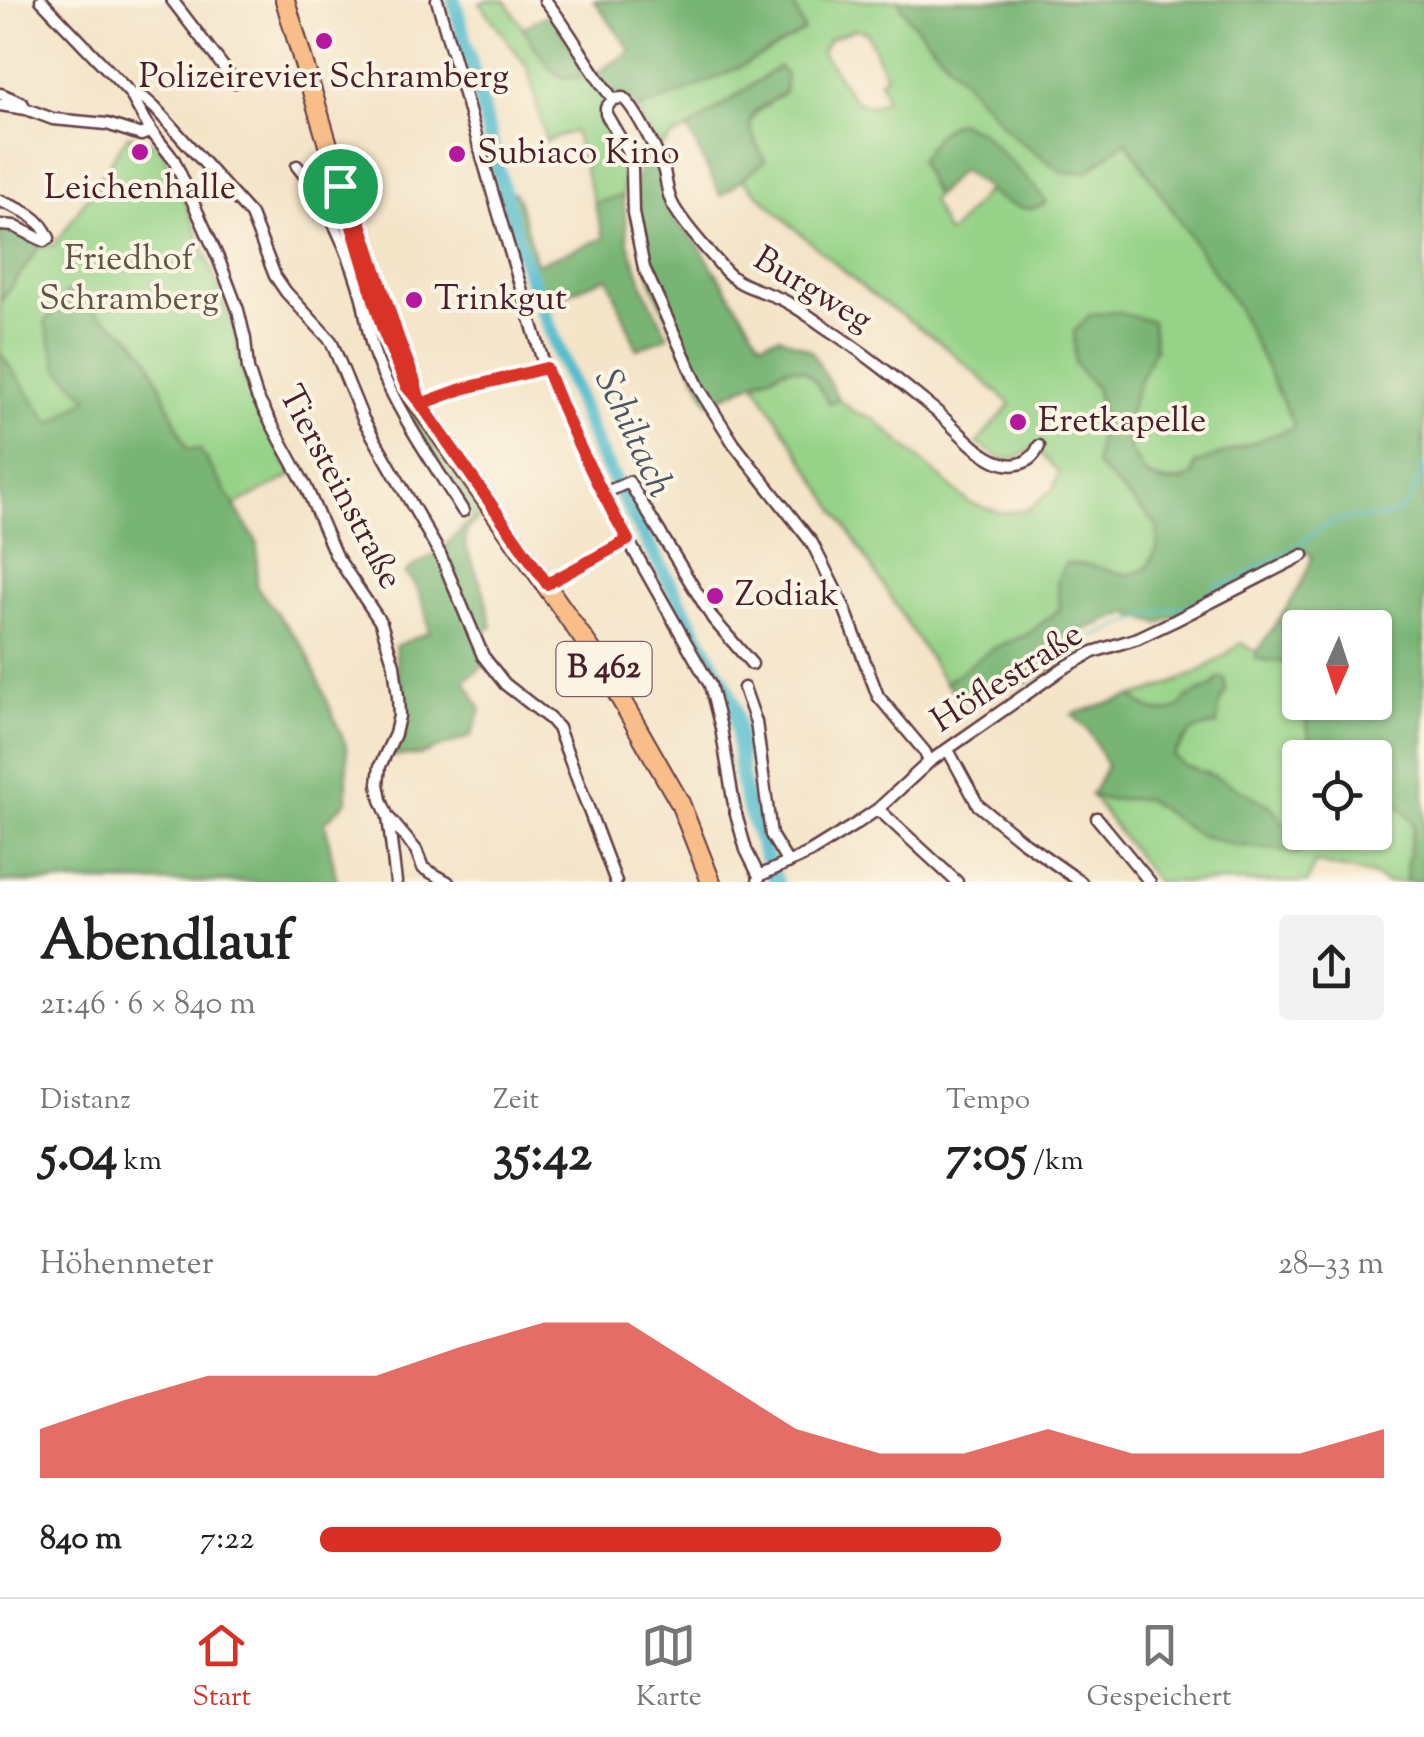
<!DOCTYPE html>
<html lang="de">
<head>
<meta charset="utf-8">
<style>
  :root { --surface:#fff; --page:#f2f2f2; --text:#222; --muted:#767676; --line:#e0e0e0; --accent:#d93025 }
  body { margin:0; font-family:"Sorts Mill Goudy",serif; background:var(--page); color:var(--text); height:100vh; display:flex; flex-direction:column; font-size:38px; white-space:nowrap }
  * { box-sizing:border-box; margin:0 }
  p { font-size:32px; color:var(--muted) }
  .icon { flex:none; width:55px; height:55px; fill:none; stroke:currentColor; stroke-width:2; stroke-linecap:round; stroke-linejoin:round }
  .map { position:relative; height:882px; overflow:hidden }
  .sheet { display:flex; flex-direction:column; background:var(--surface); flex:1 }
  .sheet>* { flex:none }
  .needle { width:65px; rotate:183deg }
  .fabs { position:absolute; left:1282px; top:610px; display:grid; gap:20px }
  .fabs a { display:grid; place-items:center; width:110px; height:110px; border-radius:10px; background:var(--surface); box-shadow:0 2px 8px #0004; font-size:50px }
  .pin { position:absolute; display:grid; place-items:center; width:85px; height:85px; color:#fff; margin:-42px; border:5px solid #fff; border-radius:50%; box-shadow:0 2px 10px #0007 }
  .round { display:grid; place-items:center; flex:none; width:105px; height:105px; border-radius:10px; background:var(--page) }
  .headline { display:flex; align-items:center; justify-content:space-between; height:170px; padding:0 40px }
  h1 { font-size:55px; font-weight:700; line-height:75px }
  .figures { display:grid; grid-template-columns:repeat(3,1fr); gap:15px; height:170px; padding:10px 40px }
  .figures div { display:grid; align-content:center }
  .figures b { font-size:50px; font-weight:700 }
  .figures small { font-size:28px; font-weight:400 }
  .figures p { font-size:28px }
  .chart { height:280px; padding:20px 40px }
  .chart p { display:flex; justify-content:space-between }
  .chart svg { width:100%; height:180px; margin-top:10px; fill:var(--accent); opacity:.7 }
  ul { padding:0 40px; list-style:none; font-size:32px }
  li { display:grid; grid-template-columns:160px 120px 1fr; align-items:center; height:75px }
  li i { height:25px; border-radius:12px; background:var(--accent) }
  .tab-bar { display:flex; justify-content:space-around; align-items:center; height:140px; border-top:2px solid var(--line); background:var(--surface); font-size:28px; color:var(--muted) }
  .tab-bar a { display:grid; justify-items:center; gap:5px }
  .tab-bar .current { color:var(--accent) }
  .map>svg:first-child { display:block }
  .green { fill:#96d388; stroke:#70795a; stroke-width:2.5; fill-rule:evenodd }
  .forest { fill:#78b574; stroke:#616a50; stroke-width:2.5 }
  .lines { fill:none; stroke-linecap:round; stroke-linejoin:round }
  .stream { stroke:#51bccd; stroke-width:2.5 }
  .river { stroke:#51bccd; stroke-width:15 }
  .street-casing { stroke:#643d43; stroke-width:15 }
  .primary-casing { stroke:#643d43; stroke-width:22 }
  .street { stroke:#fff; stroke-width:10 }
  .primary { stroke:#f8bd89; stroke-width:18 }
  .route-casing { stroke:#fff; stroke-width:20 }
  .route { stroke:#d93025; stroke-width:12 }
  .poi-dot { fill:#b5179e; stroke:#fcf5e5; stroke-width:4 }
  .labels { text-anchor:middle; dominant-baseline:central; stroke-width:8; stroke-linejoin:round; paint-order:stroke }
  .shield { fill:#fcf5e5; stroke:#7f5f63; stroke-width:2.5 }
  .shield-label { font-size:32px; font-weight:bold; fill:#4a1f2b }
  .poi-label { font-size:35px; fill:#4a1f2b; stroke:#fcf5e5; text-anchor:start }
  .park-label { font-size:35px; fill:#615547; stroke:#fcf5e5 }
  .street-label { font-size:35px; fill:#4a1f2b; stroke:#fcf5e5 }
  .water-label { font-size:38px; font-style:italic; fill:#4c5664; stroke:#fcf5e5 }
</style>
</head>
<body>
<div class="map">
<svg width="1424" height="882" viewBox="0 0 1424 882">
  <rect width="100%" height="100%" fill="#fcf5e5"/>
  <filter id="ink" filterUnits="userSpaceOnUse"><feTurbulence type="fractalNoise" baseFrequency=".01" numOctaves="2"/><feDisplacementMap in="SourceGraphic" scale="20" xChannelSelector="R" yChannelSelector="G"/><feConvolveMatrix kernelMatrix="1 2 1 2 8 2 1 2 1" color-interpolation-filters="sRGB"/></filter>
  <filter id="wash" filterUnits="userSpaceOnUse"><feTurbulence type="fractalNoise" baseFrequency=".0048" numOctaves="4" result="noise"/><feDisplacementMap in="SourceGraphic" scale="40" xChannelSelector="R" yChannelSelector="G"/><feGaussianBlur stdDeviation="2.25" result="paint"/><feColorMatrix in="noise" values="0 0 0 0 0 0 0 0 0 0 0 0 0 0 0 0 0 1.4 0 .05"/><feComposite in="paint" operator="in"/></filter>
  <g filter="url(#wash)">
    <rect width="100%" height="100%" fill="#f4e4c8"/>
    <path class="green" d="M 488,0 L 505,0 L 549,67 L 561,77 L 590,78 L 604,100 L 602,121 L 615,145 L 623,170 L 623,196 L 594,203 L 574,131 L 546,141 L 528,68 L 480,3 Z
      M 792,0 L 898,0 L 907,16 L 1012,135 L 1064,173 L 1088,170 L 1126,141 L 1236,305 L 1296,427 L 1195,464 L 1193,476 C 1147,495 1123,460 1128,416 C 1131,393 1145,369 1155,349 L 1075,364 L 1095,388 L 1101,412 L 1096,464 L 1158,526 L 1157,549 L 1146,569 L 1129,575 L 1088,565 L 1057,581 L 1060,609 L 1028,634 L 992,649 L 945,683 L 755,383 C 802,360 801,359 829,403 L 839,400 L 853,411 L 873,418 L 969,503 L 1002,513 L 1028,510 L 1053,489 L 1059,473 L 1034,446 C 1010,468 1001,460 977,443 L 1011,404 L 941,343 L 867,291 L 794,228 L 742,179 L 765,161 C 753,137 738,119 768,105 L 778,67 L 688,130 L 672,137 L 660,148 L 644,126 L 638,109 C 697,89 751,63 804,31 ZM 856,29 L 866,31 L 886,76 L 880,80 L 886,100 L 871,106 L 854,100 L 822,52 L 829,39 ZM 980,131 L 1036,188 L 1046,202 L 1009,204 L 986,191 L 953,230 L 947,234 L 931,201 Z
      M 128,135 L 151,142 L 164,154 L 191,215 L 235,331 L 242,369 L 265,429 L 293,475 L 234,506 L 200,451 L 187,449 L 150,360 L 88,398 L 51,425 L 0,353 L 0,302 L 40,246 L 52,246 L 64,232 Z
      M 1241,643 L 1256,652 L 1257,659 L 1300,664 L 1300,702 L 1305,703 L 1304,714 L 1315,757 L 1300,758 L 1300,831 L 1282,822 L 1276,812 L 1216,777 L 1183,765 L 1173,756 L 1195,727 L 1217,725 L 1219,704 L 1226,690 L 1213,686 L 1186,698 C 1176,720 1146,714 1134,696 C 1179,683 1205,672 1241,643 Z
      M 1375,779 L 1384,780 L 1401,809 L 1414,823 L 1407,863 L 1406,882 L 1385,882 L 1373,875 L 1315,863 L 1308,882 L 1156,882 L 1091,795 L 1104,799 L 1146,799 L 1234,845 L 1297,853 L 1310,836 L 1304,833 L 1375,832 Z"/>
    <path class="forest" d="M 594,0 L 792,0 L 804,31 C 752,63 697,89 638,109 L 630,99 L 612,93 L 597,73 L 631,51 Z
      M 898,0 L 1424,0 L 1424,882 L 1406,882 L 1407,863 L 1414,823 L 1401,809 L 1384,781 L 1375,779 L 1375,758 L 1315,757 L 1304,714 L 1305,703 L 1375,702 L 1375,628 L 1300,628 L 1300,664 L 1257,659 L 1256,652 C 1277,622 1302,591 1312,556 L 1303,550 L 1290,559 L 1159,624 L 1128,613 L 1057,640 L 1073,658 C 1049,672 1025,685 998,691 C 983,695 972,695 959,703 L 954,692 L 945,683 L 992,649 L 1028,634 L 1060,609 L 1057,581 L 1065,563 L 1088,565 L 1129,575 L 1146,569 L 1157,550 L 1158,526 L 1096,465 L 1101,412 L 1095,388 L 1075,364 L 1074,332 L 1091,314 L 1116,312 L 1152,321 L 1155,349 L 1141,377 L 1128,416 L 1129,448 L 1146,476 L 1164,483 L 1182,481 L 1193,476 L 1195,464 L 1295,427 L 1236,305 L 1126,141 L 1088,171 L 1064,173 L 1012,135 L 907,16 Z
      M 551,13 L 590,78 L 561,77 L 549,67 L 522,28 Z
      M 778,67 L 786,75 L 785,92 C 776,99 761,105 755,112 C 742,124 759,148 765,161 L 721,196 L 688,130 Z
      M 957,121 L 980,131 L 1036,188 L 1046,202 C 1026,218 1005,201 986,191 L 987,188 L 961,170 L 935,196 L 919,161 L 938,133 Z
      M 653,153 L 664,179 L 667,211 L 697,243 L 761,342 L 779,336 L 811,350 L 839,400 L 829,404 C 817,384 811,365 785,368 L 709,403 L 654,289 L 642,249 L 635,190 L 639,169 Z
      M 509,192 L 513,192 L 518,198 L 536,264 L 604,238 L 594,203 L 623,196 L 628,243 L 646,292 L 668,336 L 637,349 L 608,277 L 543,303 L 521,239 Z
      M 0,229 C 17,230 29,234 40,246 L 0,302 Z
      M 67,292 L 133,338 L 149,359 L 187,449 L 200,450 L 258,544 L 256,586 L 306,651 L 347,748 L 347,801 L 325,822 L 337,882 L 0,882 L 0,353 L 51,424 L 88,398 L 58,367 L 45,323 Z
      M 409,403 L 485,514 L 467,529 L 465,545 L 484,592 L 492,627 L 475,638 L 485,665 L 465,680 L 481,710 L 471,736 L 421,755 L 392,756 C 405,712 400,690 395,646 L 429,632 C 427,613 420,586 405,574 L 411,568 L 441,551 L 472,518 L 402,408 Z
      M 1218,678 L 1224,678 L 1226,690 L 1219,704 L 1217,725 C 1191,728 1186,734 1173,756 L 1183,765 L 1216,777 L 1271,806 L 1282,822 L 1310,836 L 1303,851 L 1297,853 L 1234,845 L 1196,834 L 1146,799 L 1104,799 L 1091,795 L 1107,766 L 1089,731 L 1072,714 L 1134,696 C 1146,714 1176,720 1186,698 L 1213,686 Z"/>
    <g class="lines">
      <path class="stream" d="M 1093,637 L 1150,614 L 1193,604 L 1221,583 C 1235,584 1245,575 1256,567 C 1267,560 1281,558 1292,550 C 1305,541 1316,530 1331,523 C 1352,513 1381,524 1400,510 C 1415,499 1418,480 1424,462
        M 1035,668 L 1085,641"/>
      <path class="river" d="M 454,0 L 517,242 L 549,326 L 597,448 L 715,668 C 746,715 734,737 743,787 C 746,805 754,821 760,839 C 765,853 769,868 777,882"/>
    </g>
  </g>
  <g filter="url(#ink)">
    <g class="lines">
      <g class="street-casing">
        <path id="street" d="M 41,0 L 130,93 L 151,131 L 174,160 L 219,260 L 238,310 L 245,339 L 248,369 L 257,397 L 306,487 L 335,554 L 381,623 L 394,665 L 398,697 L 399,716 L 395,734 L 380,766 L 378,784 L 381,800 L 388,817 L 396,882
          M 172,0 L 235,82
          M 437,0 L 492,191 L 545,368 L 566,419 L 602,494 L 710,685 L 721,728 L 735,811 L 746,850 L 759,876 L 758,882
          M 545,0 C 571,31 588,68 613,99 L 623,98 C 635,107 659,155 664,171 C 667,183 667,196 674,207 C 687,229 706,248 722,267 C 738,287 759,289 781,299 C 797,307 812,318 826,328 C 865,353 900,382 936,411 C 955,427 972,449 994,460 C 1012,469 1031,465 1039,446
          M 1,94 L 22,103 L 25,108
          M 131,94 L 145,99 L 155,108 L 251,215 L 275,276 L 286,292 L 331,341 L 363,419 L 440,554 L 483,656 L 505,684 L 550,719 L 558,728 L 616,882
          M 613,99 L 606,108 L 606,114 L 627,150 L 632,169 L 633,213 L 644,268 L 700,390 L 734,444 L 812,543 L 844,607 L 878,696 L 925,752 L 929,762
          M 0,105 L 26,109 L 53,119 L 107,124 L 141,135 L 151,131
          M 297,166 L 317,192 L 342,186
          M 317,192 C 337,226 352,260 362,298 C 367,318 368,338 376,358 C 397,412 432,461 463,511
          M 0,201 C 21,209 40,216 49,238 L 44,241 L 14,226 L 0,225
          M 421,404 L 461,389 L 545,368
          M 602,494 L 629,482 L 713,619 L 752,664
          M 547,584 L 628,540
          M 744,688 L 756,722 L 771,835 L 788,863
          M 948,750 L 978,805 L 1021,840 L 1081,882
          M 878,809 L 957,882
          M 1097,818 L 1150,882
          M 390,819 L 416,850 L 423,868 L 448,882
          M 759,876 L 809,853 L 856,824 L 878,809 L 929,762 L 1062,669 L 1093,652 L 1138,638 L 1174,621 L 1303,555"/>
      </g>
      <g class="primary-casing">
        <path id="primary" d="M 285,0 L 383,330 L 406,386 L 599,661 L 680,803 L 711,882"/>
      </g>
      <use href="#street" class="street"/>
      <use href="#primary" class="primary"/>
    </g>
  </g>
  <g class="lines" filter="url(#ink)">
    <g class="route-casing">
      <path id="route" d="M 340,186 L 383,330 L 406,386 L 421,404 L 462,389 L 546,368 C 569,427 596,484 628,540 L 547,584 L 421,404 L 414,379 L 399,340 L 348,184 L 340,186"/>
    </g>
    <use href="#route" class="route"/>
  </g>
  <g class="poi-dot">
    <circle cx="324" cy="41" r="10"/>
    <circle cx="140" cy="152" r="10"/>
    <circle cx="457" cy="154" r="10"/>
    <circle cx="414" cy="300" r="10"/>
    <circle cx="1018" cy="422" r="10"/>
    <circle cx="715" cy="596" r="10"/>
  </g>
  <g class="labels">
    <rect class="shield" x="556.5" y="642" width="95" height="54" rx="8"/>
    <g class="shield-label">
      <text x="604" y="669">B 462</text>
    </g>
    <g class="poi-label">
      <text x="324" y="78" text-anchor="middle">Polizeirevier Schramberg</text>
      <text x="477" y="154">Subiaco Kino</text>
      <text x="140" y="189" text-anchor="middle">Leichenhalle</text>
      <text x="434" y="300">Trinkgut</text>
      <text x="1038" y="422">Eretkapelle</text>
      <text x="735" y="596">Zodiak</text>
    </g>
    <g class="park-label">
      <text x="129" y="260">Friedhof<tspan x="129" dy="40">Schramberg</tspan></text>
    </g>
    <g class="street-label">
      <text transform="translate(812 291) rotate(31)">Burgweg</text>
      <text transform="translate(339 488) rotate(62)">Tiersteinstraße</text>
      <text transform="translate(1008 679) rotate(-33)">Höflestraße</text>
    </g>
    <g class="water-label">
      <text transform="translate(632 434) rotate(65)">Schiltach</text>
    </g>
  </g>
</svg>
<div class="fabs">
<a><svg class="needle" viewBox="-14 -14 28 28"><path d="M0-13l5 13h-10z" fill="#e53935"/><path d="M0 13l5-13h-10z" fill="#767676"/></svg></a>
<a><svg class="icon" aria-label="locate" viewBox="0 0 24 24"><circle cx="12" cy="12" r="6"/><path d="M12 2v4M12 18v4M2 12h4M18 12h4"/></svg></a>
</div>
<div class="pin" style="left:340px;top:186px;background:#1e9e55"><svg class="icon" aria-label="arrive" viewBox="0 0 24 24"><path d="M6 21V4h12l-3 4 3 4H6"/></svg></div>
</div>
<section class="sheet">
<div class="headline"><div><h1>Abendlauf</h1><p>21:46 · 6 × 840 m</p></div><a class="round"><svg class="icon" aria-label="share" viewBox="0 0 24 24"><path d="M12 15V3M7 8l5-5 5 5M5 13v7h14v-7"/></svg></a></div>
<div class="figures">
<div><p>Distanz</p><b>5.04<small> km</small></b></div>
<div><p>Zeit</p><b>35:42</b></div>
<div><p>Tempo</p><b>7:05<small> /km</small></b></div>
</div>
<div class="chart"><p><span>Höhenmeter</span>28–33 m</p>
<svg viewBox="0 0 160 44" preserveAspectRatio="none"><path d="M0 44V32L10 25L20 19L30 19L40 19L50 12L60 6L70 6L80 19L90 32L100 38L110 38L120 32L130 38L140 38L150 38L160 32V44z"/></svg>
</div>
<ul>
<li><b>840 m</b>7:22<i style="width:64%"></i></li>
</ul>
</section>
<nav class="tab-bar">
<a class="current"><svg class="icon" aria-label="home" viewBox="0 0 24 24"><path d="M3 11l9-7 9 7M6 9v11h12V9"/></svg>Start</a>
<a><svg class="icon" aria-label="map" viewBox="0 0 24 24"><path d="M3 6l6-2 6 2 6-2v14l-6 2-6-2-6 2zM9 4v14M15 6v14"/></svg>Karte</a>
<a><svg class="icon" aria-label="saved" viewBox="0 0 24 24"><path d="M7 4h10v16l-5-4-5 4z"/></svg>Gespeichert</a>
</nav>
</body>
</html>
